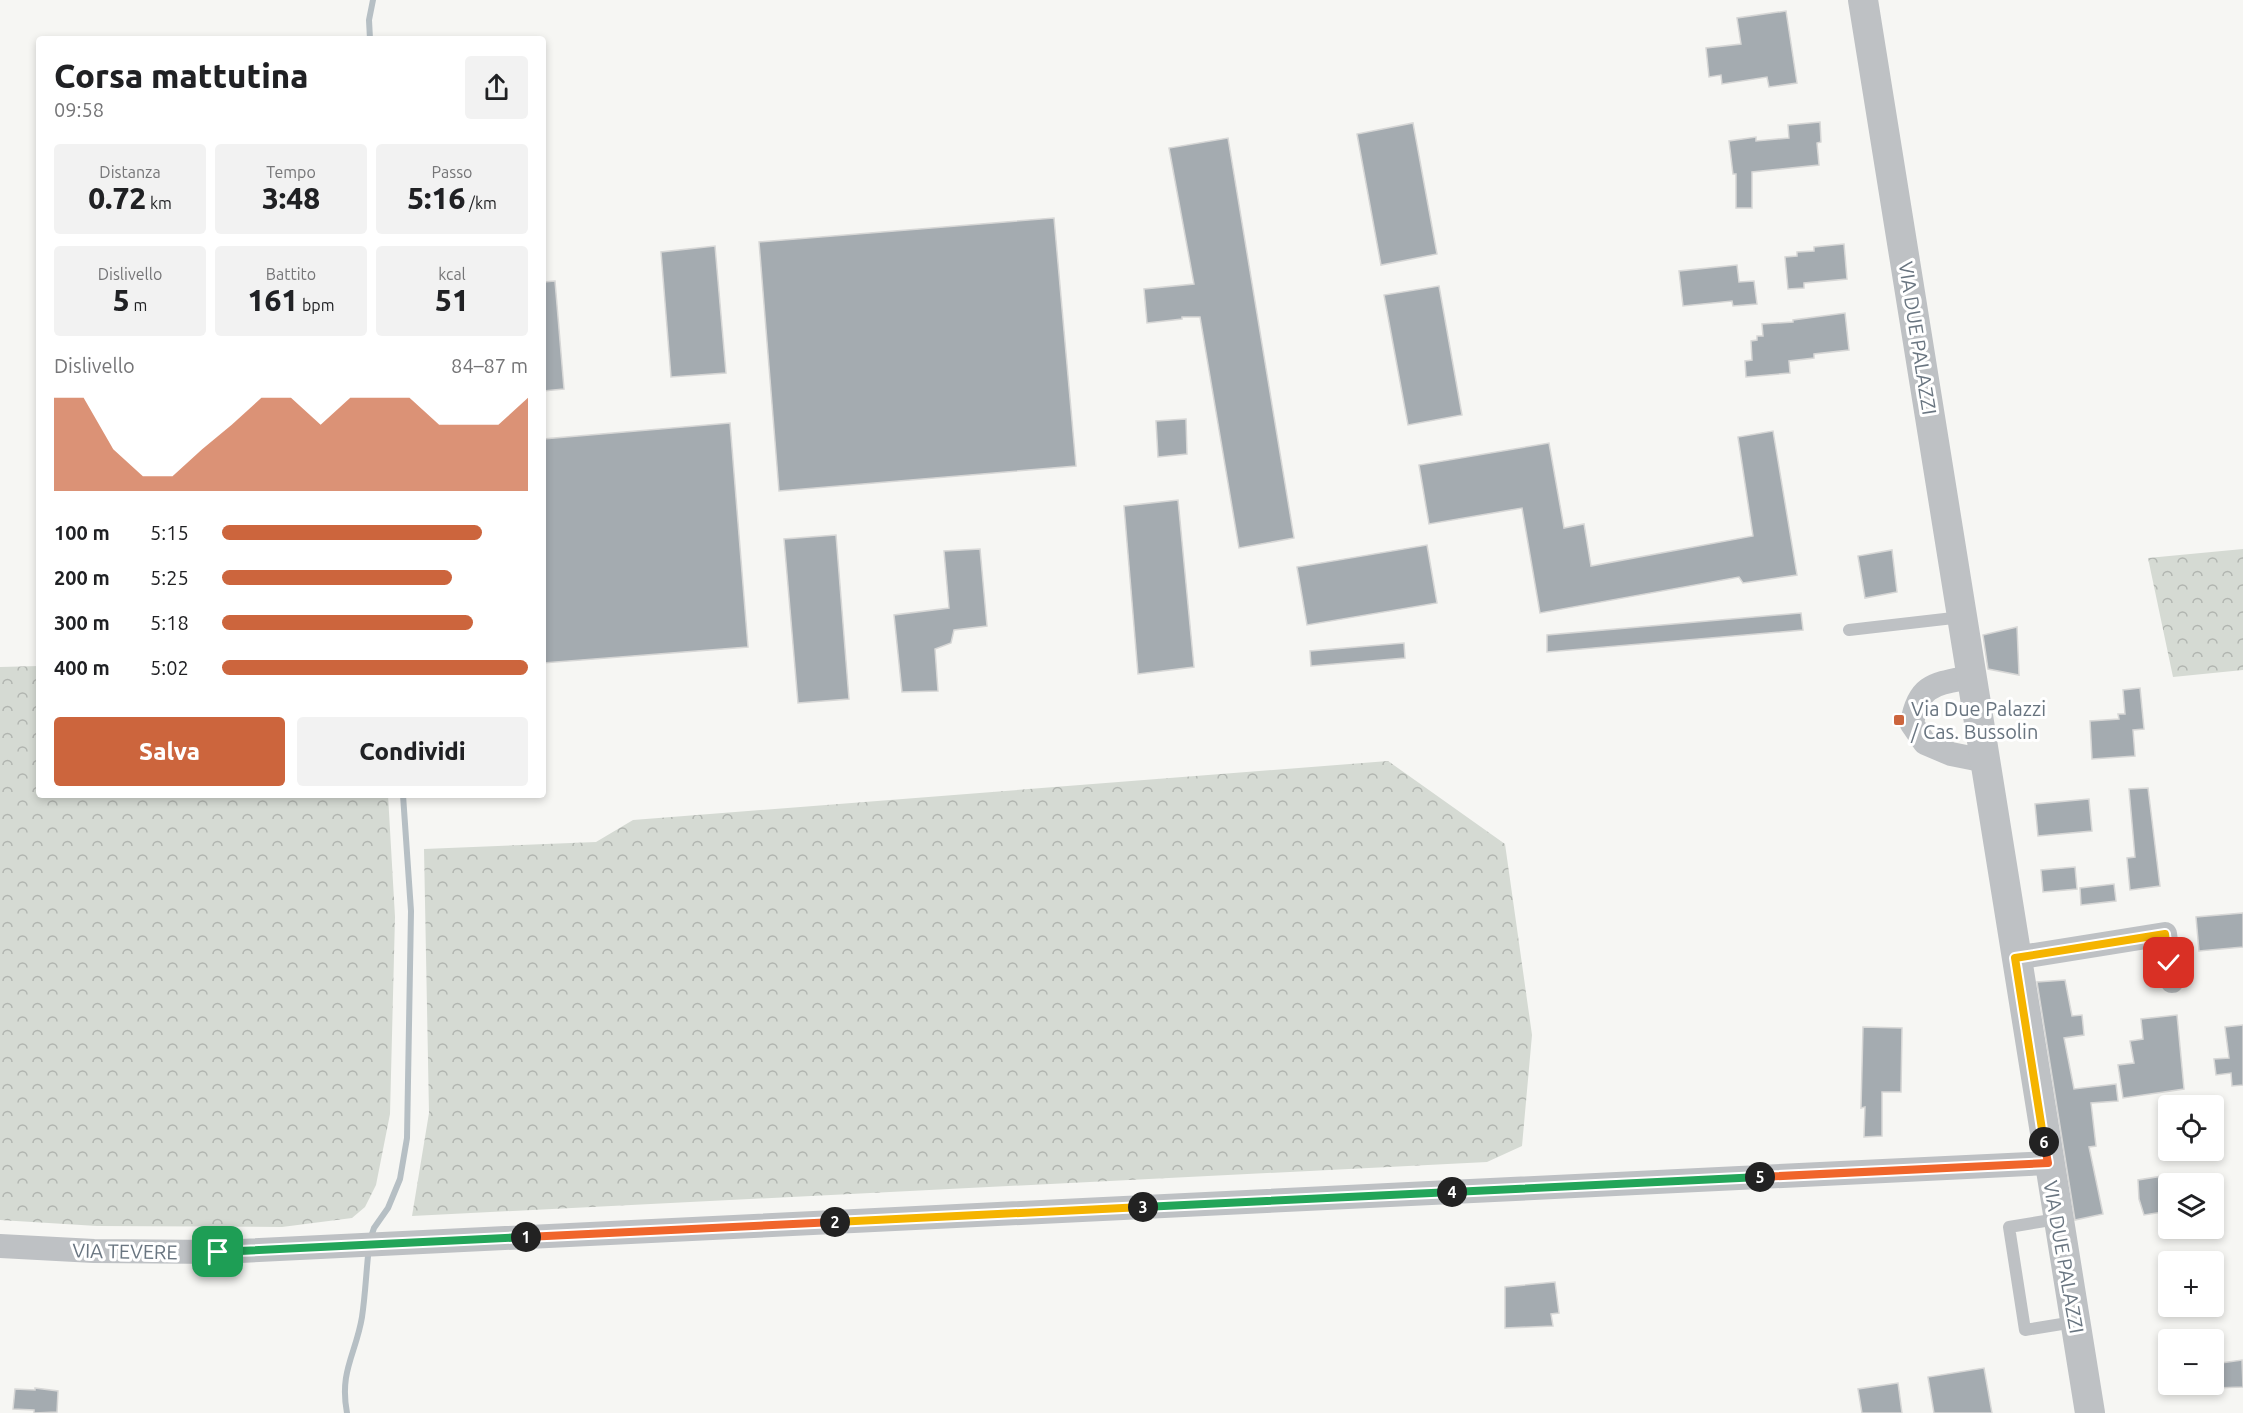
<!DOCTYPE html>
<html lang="it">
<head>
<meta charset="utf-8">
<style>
  :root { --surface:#fff; --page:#f2f2f2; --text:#202124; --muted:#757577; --accent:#cc653d }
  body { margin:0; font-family:Ubuntu,sans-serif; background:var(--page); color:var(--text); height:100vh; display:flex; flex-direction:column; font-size:22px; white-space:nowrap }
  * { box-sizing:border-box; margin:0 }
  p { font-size:20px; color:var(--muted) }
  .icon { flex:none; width:33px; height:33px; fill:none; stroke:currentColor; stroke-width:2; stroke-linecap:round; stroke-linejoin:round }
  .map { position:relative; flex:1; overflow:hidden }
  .drawer { position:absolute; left:36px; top:36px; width:510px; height:762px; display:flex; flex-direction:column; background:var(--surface); border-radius:6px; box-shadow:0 3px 9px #0003 }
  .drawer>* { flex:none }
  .controls { position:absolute; left:2158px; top:1095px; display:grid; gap:12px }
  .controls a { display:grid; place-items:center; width:66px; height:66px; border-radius:6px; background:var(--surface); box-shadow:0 3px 9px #0003; font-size:30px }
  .pin { position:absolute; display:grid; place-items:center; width:51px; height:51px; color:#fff; margin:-26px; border-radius:12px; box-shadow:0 3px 9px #0006 }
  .km { position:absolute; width:30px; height:30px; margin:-15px; border-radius:50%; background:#222; color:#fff; font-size:16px; line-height:30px; text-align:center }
  .round { display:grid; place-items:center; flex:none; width:63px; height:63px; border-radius:6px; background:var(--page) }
  .headline { display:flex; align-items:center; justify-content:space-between; height:102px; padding:0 18px }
  h1 { font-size:33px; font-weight:800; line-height:45px }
  .stats { display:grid; grid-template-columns:repeat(3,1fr); gap:9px; height:102px; padding:6px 18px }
  .stats div { display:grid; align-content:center; border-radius:6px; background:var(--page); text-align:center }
  .stats b { font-size:30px; font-weight:800 }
  .stats small { font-size:16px; font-weight:400 }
  .stats p { font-size:16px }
  .chart { height:168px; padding:12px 18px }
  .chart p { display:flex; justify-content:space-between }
  .chart svg { width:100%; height:108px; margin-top:6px; fill:var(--accent); opacity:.7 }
  .button { display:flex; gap:12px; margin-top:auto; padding:12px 18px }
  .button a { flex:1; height:69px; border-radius:6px; background:var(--accent); color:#fff; font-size:24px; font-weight:800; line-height:69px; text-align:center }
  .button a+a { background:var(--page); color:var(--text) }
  ul { padding:0 18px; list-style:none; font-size:20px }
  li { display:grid; grid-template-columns:96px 72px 1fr; align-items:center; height:45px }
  li i { height:15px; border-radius:8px; background:var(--accent) }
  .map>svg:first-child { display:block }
  .forest { fill:url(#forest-crowns) }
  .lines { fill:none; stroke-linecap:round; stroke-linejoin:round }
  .stream { stroke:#b6bfc4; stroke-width:6 }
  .building { fill:#a4abb0; stroke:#d7d7d6; stroke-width:1.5 }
  .service { stroke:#bec1c4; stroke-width:12 }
  .minor { stroke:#bec1c4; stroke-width:24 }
  .tertiary { stroke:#bec1c4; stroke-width:30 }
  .split-1-casing { stroke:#fff; stroke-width:12 }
  .split-2-casing { stroke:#fff; stroke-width:12 }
  .split-3-casing { stroke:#fff; stroke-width:12 }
  .split-4-casing { stroke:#fff; stroke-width:12 }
  .split-5-casing { stroke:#fff; stroke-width:12 }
  .split-6-casing { stroke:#fff; stroke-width:12 }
  .split-7-casing { stroke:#fff; stroke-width:12 }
  .split-1 { stroke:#22a559; stroke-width:8 }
  .split-2 { stroke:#f0652b; stroke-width:8 }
  .split-3 { stroke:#f5b400; stroke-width:8 }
  .split-4 { stroke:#22a559; stroke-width:8 }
  .split-5 { stroke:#22a559; stroke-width:8 }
  .split-6 { stroke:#f0652b; stroke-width:8 }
  .split-7 { stroke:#f5b400; stroke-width:8 }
  .poi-dot { fill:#cc653d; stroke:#fff; stroke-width:2 }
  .labels { text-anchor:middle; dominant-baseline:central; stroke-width:6; stroke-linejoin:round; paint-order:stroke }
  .street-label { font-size:20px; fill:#697580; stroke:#fff }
  .poi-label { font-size:20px; fill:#697580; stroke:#fff; text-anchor:start }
</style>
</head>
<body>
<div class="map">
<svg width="2243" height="1413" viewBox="0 0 2243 1413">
  <defs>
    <pattern id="forest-crowns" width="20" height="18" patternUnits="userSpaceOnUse" patternTransform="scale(1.5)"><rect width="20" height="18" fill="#d5dad3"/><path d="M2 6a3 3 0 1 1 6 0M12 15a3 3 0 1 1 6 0" fill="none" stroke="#b1b5b0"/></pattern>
  </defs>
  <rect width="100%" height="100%" fill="#f6f6f3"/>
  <path class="forest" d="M 2243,549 L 2243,670 L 2173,677 L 2148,558 Z
    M 39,666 L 39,795 L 388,795 L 395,917 L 390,1114 L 376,1185 L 365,1207 L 352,1218 L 282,1227 L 97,1226 L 0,1220 L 0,667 Z
    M 1388,761 L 1505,844 L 1532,1035 L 1522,1146 L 1487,1162 L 412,1216 L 429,1113 L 424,849 L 596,842 L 633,820 Z"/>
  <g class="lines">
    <path class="stream" d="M 370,39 L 369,20 L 373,0
      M 371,1237 L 374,1228 L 388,1208 L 400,1179 L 407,1138 L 411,911 L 403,795
      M 347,1413 C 339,1371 356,1354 362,1317 C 365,1297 366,1276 368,1256"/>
  </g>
  <path class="building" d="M 1786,11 L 1797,83 L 1769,87 L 1767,77 L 1722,84 L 1721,75 L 1709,77 L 1706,48 L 1741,44 L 1737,18 Z
    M 1820,122 L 1821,142 L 1817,143 L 1819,165 L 1752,172 L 1752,208 L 1736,208 L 1736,174 L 1733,174 L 1729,141 L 1756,137 L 1756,141 L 1789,138 L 1788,125 Z
    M 1413,123 L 1437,254 L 1381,265 L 1357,134 Z
    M 1228,138 L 1294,538 L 1239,548 L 1200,317 L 1182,317 L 1182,319 L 1147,323 L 1144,289 L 1194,284 L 1169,148 Z
    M 1054,218 L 1076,466 L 779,491 L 759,242 Z
    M 1844,244 L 1847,279 L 1804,283 L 1804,288 L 1788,289 L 1785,257 L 1797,256 L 1797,252 L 1814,251 L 1814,247 Z
    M 715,246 L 726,373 L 671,377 L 661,252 Z
    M 1737,265 L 1739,282 L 1754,281 L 1757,304 L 1733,306 L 1732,301 L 1683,306 L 1679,271 Z
    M 555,281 L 564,389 L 543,391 L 543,282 Z
    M 1439,286 L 1462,415 L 1408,425 L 1384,295 Z
    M 1845,313 L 1849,350 L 1814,354 L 1814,358 L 1789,361 L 1790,373 L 1746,377 L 1745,361 L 1752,360 L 1751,341 L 1757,340 L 1757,336 L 1763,336 L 1762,324 L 1793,322 L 1793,320 Z
    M 1186,419 L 1187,454 L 1158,457 L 1156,421 Z
    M 730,423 L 748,647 L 543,663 L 543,439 Z
    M 1773,431 L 1797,575 L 1743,583 L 1739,577 L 1540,613 L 1522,508 L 1429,524 L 1419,465 L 1549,443 L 1564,528 L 1584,524 L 1591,566 L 1753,536 L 1738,437 Z
    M 1178,500 L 1194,667 L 1138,674 L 1124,506 Z
    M 836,535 L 849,699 L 798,703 L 784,539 Z
    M 1427,545 L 1437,603 L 1307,625 L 1297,567 Z
    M 980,549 L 987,626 L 954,630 L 951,643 L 935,649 L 938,691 L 902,692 L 894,615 L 949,608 L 944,551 Z
    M 1892,550 L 1897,592 L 1865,598 L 1858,556 Z
    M 1801,613 L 1803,630 L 1547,652 L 1547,635 Z
    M 2017,627 L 2019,675 L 1988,669 L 1983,635 Z
    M 1404,643 L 1405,658 L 1311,666 L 1310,651 Z
    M 2140,688 L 2144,729 L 2133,730 L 2135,756 L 2092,759 L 2090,721 L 2119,719 L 2118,714 L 2125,714 L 2123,690 Z
    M 2148,788 L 2160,886 L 2130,890 L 2127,858 L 2135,857 L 2129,789 Z
    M 2089,799 L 2092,831 L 2038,836 L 2035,804 Z
    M 2075,867 L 2077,889 L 2043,892 L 2041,870 Z
    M 2114,884 L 2116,901 L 2081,905 L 2080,888 Z
    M 2243,913 L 2243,947 L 2199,951 L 2196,917 Z
    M 2065,980 L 2072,1016 L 2082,1015 L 2084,1035 L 2064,1038 L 2074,1089 L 2116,1084 L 2118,1101 L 2091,1103 L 2096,1146 L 2089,1147 L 2103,1214 L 2075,1220 L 2037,982 Z
    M 2177,1015 L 2184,1089 L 2123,1098 L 2118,1065 L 2134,1063 L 2130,1041 L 2143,1039 L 2141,1019 Z
    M 2243,1025 L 2243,1085 L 2232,1086 L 2231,1073 L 2216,1075 L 2214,1059 L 2229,1058 L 2225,1027 Z
    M 1863,1027 L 1902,1028 L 1901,1092 L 1882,1092 L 1882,1136 L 1864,1137 L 1865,1107 L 1861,1108 Z
    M 2169,1175 L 2169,1211 L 2144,1215 L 2139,1199 L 2138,1180 Z
    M 1555,1282 L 1559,1313 L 1551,1314 L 1553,1326 L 1505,1328 L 1505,1287 Z
    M 2242,1360 L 2243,1387 L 2214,1388 L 2214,1364 Z
    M 1984,1368 L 1992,1413 L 1934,1413 L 1928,1377 Z
    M 1898,1383 L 1902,1413 L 1862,1413 L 1858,1389 Z
    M 35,1388 L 58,1391 L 57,1412 L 34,1413 L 34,1410 L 13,1409 L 15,1389 L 35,1390 Z"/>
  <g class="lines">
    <path class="service" d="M 1849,630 L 1962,617
      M 2057,1219 L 2009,1227 L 2025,1330 L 2074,1322"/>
    <path class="minor" d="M 1971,677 C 1935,684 1918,684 1912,724 L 1925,743 L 1951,754 L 1986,761
      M 2015,958 L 2165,934 L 2172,981
      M 0,1246 L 94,1251 L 218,1252 L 2048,1163"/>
    <path class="tertiary" d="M 1863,0 C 1943,470 2010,943 2090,1413"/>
  </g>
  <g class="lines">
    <g class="split-1-casing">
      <path id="split-1" d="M 218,1252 L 526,1237"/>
    </g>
    <g class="split-2-casing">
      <path id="split-2" d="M 526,1237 L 835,1222"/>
    </g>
    <g class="split-3-casing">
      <path id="split-3" d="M 835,1222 L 1143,1207"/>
    </g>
    <g class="split-4-casing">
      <path id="split-4" d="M 1143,1207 L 1452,1192"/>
    </g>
    <g class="split-5-casing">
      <path id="split-5" d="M 1452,1192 L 1760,1177"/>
    </g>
    <g class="split-6-casing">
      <path id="split-6" d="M 1760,1177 L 2048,1163 L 2044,1142"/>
    </g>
    <g class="split-7-casing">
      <path id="split-7" d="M 2044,1142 L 2015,958 L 2165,934 L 2169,963"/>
    </g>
    <use href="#split-1" class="split-1"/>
    <use href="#split-2" class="split-2"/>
    <use href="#split-3" class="split-3"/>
    <use href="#split-4" class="split-4"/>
    <use href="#split-5" class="split-5"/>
    <use href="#split-6" class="split-6"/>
    <use href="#split-7" class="split-7"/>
  </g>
  <rect class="poi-dot" x="1893" y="714" width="12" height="12" rx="3"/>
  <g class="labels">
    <g class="street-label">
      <text transform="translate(1918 338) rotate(81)">VIA DUE PALAZZI</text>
      <text transform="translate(125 1251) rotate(1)">VIA TEVERE</text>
      <text transform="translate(2064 1257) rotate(80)">VIA DUE PALAZZI</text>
    </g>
    <g class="poi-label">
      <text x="1911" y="708">Via Due Palazzi<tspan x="1911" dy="23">/ Cas. Bussolin</tspan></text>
    </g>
  </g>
</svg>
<div class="controls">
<a><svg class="icon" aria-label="locate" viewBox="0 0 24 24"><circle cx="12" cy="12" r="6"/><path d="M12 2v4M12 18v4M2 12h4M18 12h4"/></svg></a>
<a><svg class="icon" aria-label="layers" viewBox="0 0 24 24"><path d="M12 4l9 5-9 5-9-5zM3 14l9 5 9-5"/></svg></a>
<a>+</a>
<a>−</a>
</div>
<div class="pin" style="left:218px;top:1252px;background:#1e9e55"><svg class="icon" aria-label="arrive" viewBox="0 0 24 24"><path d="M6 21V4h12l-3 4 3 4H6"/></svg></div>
<div class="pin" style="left:2169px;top:963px;background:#d93025"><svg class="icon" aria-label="check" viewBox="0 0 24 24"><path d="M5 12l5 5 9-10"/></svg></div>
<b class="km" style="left:526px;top:1237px">1</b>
<b class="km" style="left:835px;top:1222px">2</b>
<b class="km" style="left:1143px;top:1207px">3</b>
<b class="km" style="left:1452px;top:1192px">4</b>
<b class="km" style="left:1760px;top:1177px">5</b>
<b class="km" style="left:2044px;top:1142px">6</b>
<section class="drawer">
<div class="headline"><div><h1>Corsa mattutina</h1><p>09:58</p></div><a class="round"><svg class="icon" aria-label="share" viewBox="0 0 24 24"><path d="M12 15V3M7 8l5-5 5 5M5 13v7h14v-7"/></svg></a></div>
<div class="stats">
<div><p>Distanza</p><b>0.72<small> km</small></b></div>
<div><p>Tempo</p><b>3:48</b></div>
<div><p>Passo</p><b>5:16<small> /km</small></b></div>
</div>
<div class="stats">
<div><p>Dislivello</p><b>5<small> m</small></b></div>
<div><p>Battito</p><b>161<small> bpm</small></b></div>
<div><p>kcal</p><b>51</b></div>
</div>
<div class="chart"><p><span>Dislivello</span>84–87 m</p>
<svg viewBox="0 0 160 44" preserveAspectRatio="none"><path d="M0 44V6L10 6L20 27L30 38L40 38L50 27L60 17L70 6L80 6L90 17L100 6L110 6L120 6L130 17L140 17L150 17L160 6V44z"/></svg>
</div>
<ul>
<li><b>100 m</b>5:15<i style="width:85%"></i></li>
<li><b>200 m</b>5:25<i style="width:75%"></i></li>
<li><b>300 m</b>5:18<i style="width:82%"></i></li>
<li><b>400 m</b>5:02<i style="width:100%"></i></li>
</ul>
<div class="button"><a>Salva</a><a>Condividi</a></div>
</section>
</div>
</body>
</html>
